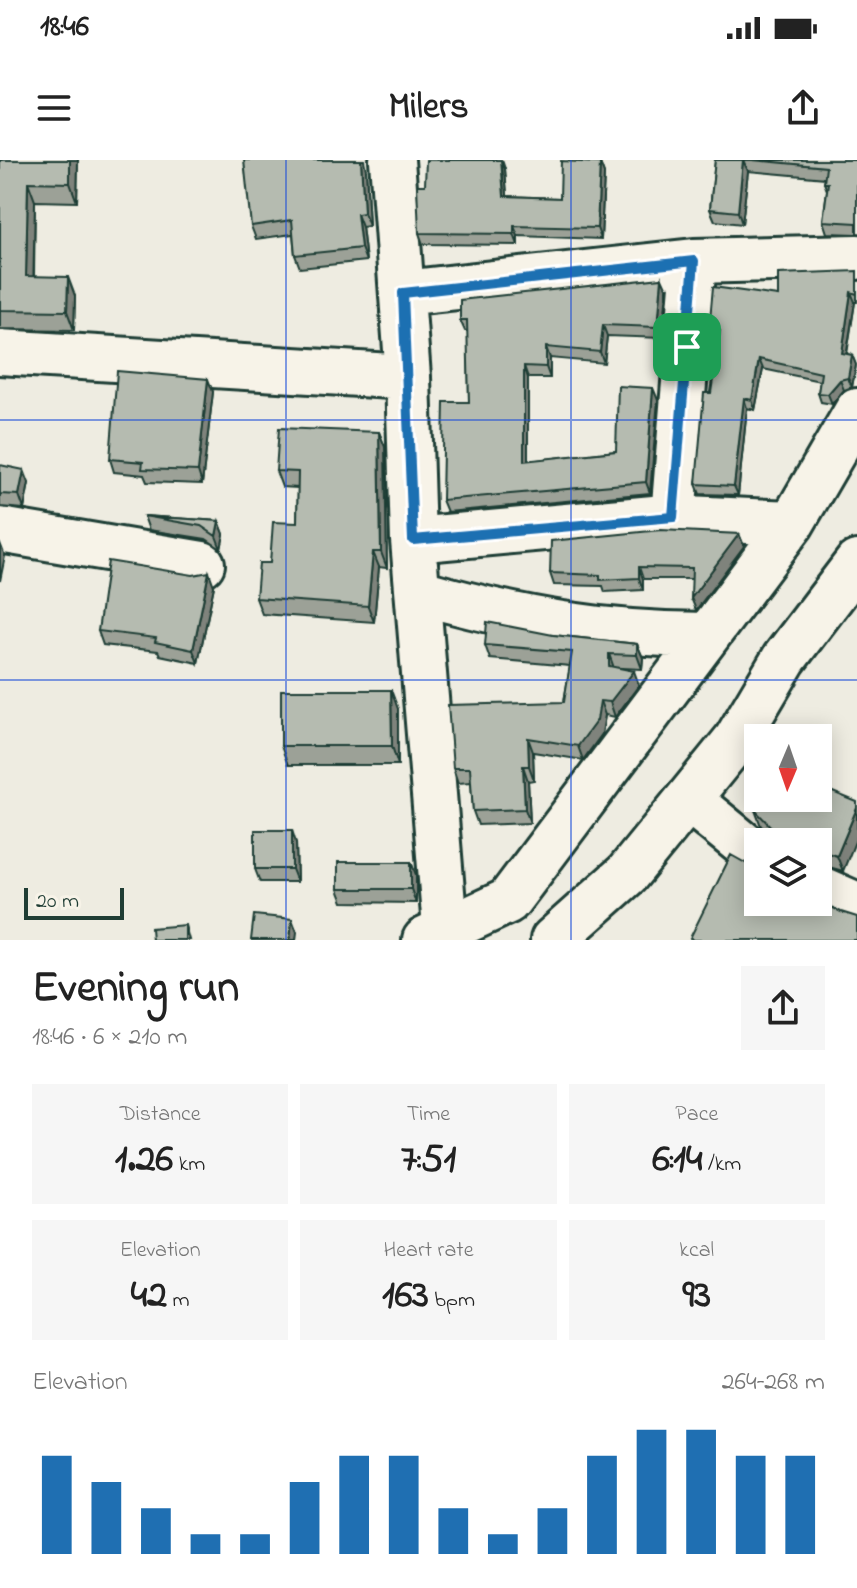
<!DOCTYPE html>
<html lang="en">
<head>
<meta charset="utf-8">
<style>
  :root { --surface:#fff; --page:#f6f6f6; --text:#222; --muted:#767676; --accent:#1f6fb2 }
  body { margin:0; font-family:"Indie Flower",sans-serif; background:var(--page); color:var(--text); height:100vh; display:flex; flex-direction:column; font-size:30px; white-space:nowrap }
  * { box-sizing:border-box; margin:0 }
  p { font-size:26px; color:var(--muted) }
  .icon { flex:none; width:44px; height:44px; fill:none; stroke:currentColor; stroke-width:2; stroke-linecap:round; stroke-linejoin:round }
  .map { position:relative; height:780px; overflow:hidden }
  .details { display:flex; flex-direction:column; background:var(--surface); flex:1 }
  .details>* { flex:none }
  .needle { width:52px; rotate:182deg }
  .controls { position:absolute; left:744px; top:564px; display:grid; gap:16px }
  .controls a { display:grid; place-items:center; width:88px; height:88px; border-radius:0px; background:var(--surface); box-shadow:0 4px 20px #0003; font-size:40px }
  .scale { position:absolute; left:24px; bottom:20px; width:100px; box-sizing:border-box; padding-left:8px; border:4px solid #1f3d34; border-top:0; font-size:22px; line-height:28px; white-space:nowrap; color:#1f3d34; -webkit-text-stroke:6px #f7f3e8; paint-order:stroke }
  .pin { position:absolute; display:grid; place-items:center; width:68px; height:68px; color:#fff; margin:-34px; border-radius:16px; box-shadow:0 4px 12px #0006 }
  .round { display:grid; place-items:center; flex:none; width:84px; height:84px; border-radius:0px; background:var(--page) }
  .headline { display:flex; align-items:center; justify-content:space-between; height:136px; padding:0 32px }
  h1 { font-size:44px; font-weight:800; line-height:60px }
  .stats { display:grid; grid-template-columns:repeat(3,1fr); gap:12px; height:136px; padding:8px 32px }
  .stats div { display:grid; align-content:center; border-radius:0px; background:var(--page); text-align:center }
  .stats b { font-size:40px; font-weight:800 }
  .stats small { font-size:22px; font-weight:400 }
  .stats p { font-size:22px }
  .chart { height:224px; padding:16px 32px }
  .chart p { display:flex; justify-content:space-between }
  .chart svg { width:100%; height:144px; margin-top:8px; stroke:var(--accent); stroke-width:6 }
  .status { display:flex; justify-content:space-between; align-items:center; height:56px; padding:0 40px; background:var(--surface); direction:ltr }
  .status svg { height:22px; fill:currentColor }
  header { display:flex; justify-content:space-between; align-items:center; height:104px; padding:0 32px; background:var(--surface); font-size:36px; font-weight:800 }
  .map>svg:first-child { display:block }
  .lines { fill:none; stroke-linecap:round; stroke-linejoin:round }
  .minor-casing { stroke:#1f3d34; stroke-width:50 }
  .minor { stroke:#f7f3e8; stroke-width:44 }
  .wall { fill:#9ca197; stroke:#1f3d34; stroke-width:2 }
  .shaded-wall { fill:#7f837b; stroke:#1f3d34; stroke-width:2 }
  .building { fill:#b5bbb0; stroke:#1f3d34; stroke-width:2 }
  .route-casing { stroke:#fff; stroke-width:16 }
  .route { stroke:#1f6fb2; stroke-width:10 }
  .grid { fill:none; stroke:#1d4ed8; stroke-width:2; stroke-opacity:0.55 }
</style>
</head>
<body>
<div class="status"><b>18:46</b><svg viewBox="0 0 49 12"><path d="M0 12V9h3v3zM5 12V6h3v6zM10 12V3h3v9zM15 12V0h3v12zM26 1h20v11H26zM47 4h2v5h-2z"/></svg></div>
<header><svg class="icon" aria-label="menu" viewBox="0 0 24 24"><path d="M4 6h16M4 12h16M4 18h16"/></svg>Milers<svg class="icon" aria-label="share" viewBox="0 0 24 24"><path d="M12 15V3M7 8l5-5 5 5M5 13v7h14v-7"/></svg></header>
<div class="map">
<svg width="857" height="780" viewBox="0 0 857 780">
  <rect width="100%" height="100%" fill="#eeece1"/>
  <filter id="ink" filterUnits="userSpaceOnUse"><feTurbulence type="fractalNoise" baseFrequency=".0125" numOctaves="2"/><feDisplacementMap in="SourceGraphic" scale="16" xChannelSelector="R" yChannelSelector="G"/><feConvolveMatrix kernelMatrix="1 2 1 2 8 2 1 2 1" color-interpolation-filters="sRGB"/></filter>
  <g filter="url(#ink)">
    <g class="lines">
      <g class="minor-casing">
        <path id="minor" d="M 392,0 L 408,217 L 413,380 L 446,780
          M 403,133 L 694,101 L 857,97
          M 0,192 L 408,217
          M 673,357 L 694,101
          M 0,370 L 202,404
          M 413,380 L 665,357 L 792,363
          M 420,432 C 518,460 605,475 707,475
          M 688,639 L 758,696
          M 818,728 L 857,745
          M 425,780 L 508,741 L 792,363 L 857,251
          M 553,780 L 627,714 L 736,580 L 784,499 L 857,403"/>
      </g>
      <use href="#minor" class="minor"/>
    </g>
    <path class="wall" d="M 0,0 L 78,0 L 77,42 L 35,41 L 34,117 L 75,136 L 74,170 L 0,169 Z
      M 715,0 L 857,0 L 857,74 L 827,73 L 823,61 L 827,30 L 824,23 L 825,18 L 748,11 L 742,64 L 715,61 L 710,49 Z
      M 600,3 L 604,14 L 601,79 L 518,76 L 518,85 L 423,84 L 419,73 L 505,9 L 507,36 L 560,38 Z
      M 366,10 L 369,66 L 362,67 L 366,101 L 300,108 L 295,95 L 293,74 L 256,79 L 251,66 Z
      M 857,111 L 857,142 L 855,142 L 847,194 L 852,195 L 856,205 L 852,227 L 844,230 L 832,244 L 821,242 L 818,233 L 820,221 L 763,209 L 755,250 L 747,248 L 738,335 L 700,334 L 696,324 L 718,180 L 713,180 L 709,170 L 778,136 Z
      M 667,129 L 663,178 L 607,176 L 604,203 L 550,198 L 550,218 L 528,218 L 528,301 L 616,291 L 658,240 L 650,333 L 447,352 L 442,340 L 469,242 L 468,171 L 465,171 L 460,160 Z
      M 213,232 L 202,324 L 147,322 L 144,315 L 114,312 L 110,299 Z
      M 379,272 L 385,287 L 387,408 L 379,407 L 374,462 L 262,454 L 256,438 L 270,403 L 297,363 L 298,328 L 282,327 L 276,311 Z
      M 0,305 L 29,323 L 24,349 L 0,347 Z
      M 144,356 L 219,361 L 224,374 L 221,389 L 206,379 L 149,370 Z
      M 739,374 L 744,386 L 696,450 L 692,419 L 643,419 L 643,430 L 605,432 L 603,426 L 554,425 L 550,413 Z
      M 214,426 L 198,503 L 160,495 L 158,491 L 103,485 L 98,471 Z
      M 553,475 L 637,484 L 643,498 L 642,509 L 620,508 L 639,525 L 615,557 L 605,555 L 602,574 L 583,600 L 533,592 L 534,620 L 528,621 L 530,663 L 478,665 L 473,651 L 471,622 L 458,623 L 453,608 L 564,542 L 570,506 L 490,499 L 485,485 Z
      M 398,549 L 398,605 L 288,605 L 281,586 Z
      M 818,638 L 843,711 L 818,704 L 818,682 L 776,682 L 761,666 L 755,650 Z
      M 296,683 L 297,722 L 260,722 L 255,709 Z
      M 411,702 L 416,715 L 416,743 L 343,742 L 338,729 Z"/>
    <path class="shaded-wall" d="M 70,0 L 78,0 L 77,42 L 70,23 Z
      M 361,0 L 364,0 L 366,10 L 369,66 L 364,53 Z
      M 502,0 L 505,9 L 508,47 L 504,36 Z
      M 743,0 L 748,11 L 742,64 L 738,52 Z
      M 600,3 L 604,14 L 601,79 L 597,68 Z
      M 28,22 L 35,41 L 33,135 L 26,116 Z
      M 357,54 L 362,67 L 366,101 L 361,88 Z
      M 514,66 L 518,76 L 518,85 L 514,74 Z
      M 68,117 L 75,136 L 74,170 L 67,151 Z
      M 662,118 L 667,129 L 663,178 L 658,167 Z
      M 851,132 L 855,142 L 845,203 L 842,193 Z
      M 603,165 L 607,176 L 604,203 L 600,192 Z
      M 546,187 L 550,198 L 550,218 L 546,207 Z
      M 852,195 L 856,205 L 852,227 L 848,218 Z
      M 759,199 L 763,209 L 755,250 L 752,240 Z
      M 524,206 L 528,218 L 528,313 L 524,301 Z
      M 208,219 L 213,232 L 202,324 L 198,311 Z
      M 840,220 L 844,230 L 832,244 L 828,234 Z
      M 653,228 L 658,240 L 650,333 L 646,322 Z
      M 744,238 L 747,248 L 738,335 L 734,326 Z
      M 379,272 L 385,287 L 387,408 L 381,392 Z
      M 24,310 L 29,323 L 24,349 L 19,335 Z
      M 219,361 L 224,374 L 221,389 L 216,376 Z
      M 739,374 L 744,386 L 696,450 L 691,438 Z
      M 0,383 L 5,396 L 0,421 Z
      M 373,392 L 379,407 L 374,462 L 368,446 Z
      M 639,407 L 643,419 L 643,430 L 639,418 Z
      M 209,412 L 214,426 L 198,503 L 193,490 Z
      M 637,484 L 643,498 L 642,509 L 637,495 Z
      M 609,494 L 614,508 L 609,506 Z
      M 634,511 L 639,525 L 615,557 L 610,542 Z
      M 391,530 L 398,549 L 398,605 L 392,586 Z
      M 600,541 L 605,555 L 602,574 L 583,600 L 578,586 Z
      M 528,578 L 533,592 L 534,620 L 529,606 Z
      M 523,606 L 528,621 L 530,663 L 525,649 Z
      M 857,648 L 857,677 L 843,711 L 837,696 Z
      M 292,670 L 296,683 L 297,722 L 292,709 Z
      M 411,702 L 416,715 L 416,743 L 411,729 Z
      M 292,759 L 297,772 L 296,780 L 290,780 Z
      M 185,765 L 189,780 L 185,780 Z"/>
    <path class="building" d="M 0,0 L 70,0 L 70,23 L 28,22 L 26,116 L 68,117 L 67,151 L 0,150 Z
      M 244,0 L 361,0 L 364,53 L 357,54 L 361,88 L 295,95 L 292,60 L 251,66 Z
      M 426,0 L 501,0 L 504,36 L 560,38 L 561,1 L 600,3 L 597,68 L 514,66 L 514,74 L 419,73 L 417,25 L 425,25 Z
      M 715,0 L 743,0 L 738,52 L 710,49 Z
      M 752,0 L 857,0 L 857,63 L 823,61 L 828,23 L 824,23 L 826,7 Z
      M 857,111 L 857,134 L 851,132 L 842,193 L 852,195 L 848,218 L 840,220 L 828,234 L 818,233 L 821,213 L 759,199 L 752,240 L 744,238 L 734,326 L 696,324 L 704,233 L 711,233 L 720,171 L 709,170 L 713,127 L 778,136 L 778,114 Z
      M 662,118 L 658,167 L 603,165 L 600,192 L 546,187 L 546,207 L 524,206 L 524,301 L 616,291 L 618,226 L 653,228 L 646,322 L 442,340 L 444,242 L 469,242 L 467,160 L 460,160 L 460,140 Z
      M 117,211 L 208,219 L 198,311 L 142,309 L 143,302 L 110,299 Z
      M 279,268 L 379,272 L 381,392 L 373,392 L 368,446 L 256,438 L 259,403 L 270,403 L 273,362 L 297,363 L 298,312 L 276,311 Z
      M 0,305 L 24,310 L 19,335 L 0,334 Z
      M 144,356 L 219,361 L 216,376 L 201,366 Z
      M 661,370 L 739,374 L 691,438 L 692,408 L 639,407 L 639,418 L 600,420 L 600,415 L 550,413 L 551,381 Z
      M 108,401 L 193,415 L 209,412 L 193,490 L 155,482 L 156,478 L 98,471 Z
      M 487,462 L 553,475 L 637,484 L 637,495 L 609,494 L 609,506 L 634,511 L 610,542 L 600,541 L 597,560 L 578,586 L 528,578 L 529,606 L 523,606 L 525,649 L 473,651 L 470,608 L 453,608 L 448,545 L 564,542 L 572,492 L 485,485 Z
      M 281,530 L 391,530 L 392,586 L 281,586 Z
      M 818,626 L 857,642 L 857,648 L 837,696 L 818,690 L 818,682 L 776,682 L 776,672 L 755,650 L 760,638 L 818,638 Z
      M 255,670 L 292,670 L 292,709 L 255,709 Z
      M 731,695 L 749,705 L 758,704 L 758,742 L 818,742 L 818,740 L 841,752 L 857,757 L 857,780 L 694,780 L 690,778 Z
      M 338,702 L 411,702 L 411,729 L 338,729 Z
      M 254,755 L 292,759 L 290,780 L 251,780 Z
      M 185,765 L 185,780 L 152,780 L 151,768 Z"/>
  </g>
  <g class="lines" filter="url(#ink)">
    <g class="route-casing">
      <path id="route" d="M 694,101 L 673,357 L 413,380 L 403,133 Z"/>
    </g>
    <use href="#route" class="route"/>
  </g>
  <path class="grid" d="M 286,0 L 286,780M 571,0 L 571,780M 0,260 L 857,260M 0,520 L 857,520"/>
</svg>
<div class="controls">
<a><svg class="needle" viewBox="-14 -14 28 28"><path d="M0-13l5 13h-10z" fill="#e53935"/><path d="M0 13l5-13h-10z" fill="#767676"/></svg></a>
<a><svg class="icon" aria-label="layers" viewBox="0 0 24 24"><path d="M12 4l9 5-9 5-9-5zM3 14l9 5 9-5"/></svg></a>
</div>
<div class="scale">20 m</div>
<div class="pin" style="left:687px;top:187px;background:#1e9e55"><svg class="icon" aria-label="arrive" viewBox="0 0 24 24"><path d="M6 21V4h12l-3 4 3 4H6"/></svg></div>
</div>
<section class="details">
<div class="headline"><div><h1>Evening run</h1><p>18:46 · 6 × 210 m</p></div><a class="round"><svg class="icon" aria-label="share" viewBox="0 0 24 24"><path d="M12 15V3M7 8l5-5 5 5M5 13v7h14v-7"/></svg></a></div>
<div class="stats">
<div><p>Distance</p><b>1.26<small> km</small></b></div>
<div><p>Time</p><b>7:51</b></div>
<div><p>Pace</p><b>6:14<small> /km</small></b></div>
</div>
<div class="stats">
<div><p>Elevation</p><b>42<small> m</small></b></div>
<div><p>Heart rate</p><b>163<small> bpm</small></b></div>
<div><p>kcal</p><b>93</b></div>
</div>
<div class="chart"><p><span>Elevation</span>264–268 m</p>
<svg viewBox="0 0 160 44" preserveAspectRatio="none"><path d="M5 44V14M15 44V22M25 44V30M35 44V38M45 44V38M55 44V22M65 44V14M75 44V14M85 44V30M95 44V38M105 44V30M115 44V14M125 44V6M135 44V6M145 44V14M155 44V14"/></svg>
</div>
</section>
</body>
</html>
